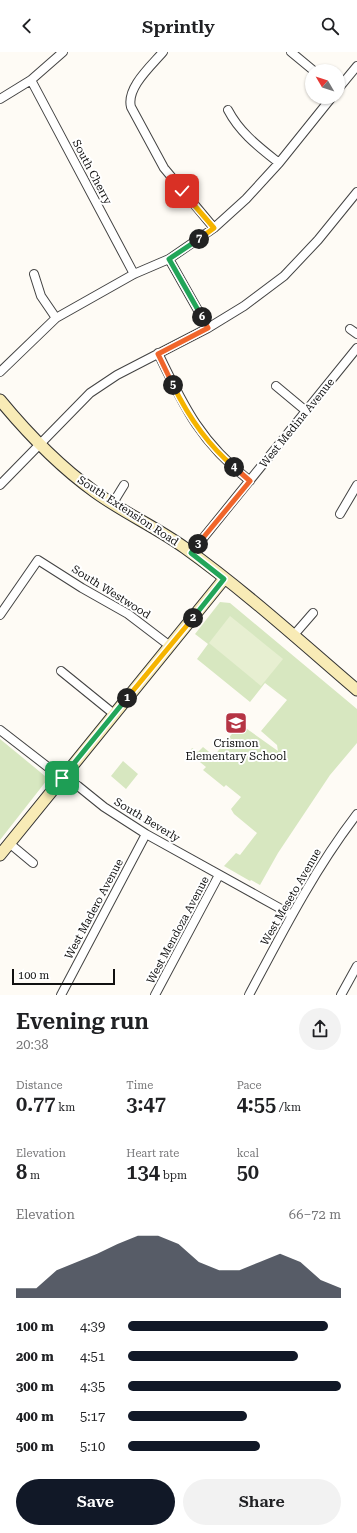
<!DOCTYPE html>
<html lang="en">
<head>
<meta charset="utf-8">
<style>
  :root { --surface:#fff; --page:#f2f2f2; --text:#202124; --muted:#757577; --accent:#111827 }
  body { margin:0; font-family:"Roboto Serif",serif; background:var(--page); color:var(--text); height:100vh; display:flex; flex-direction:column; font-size:15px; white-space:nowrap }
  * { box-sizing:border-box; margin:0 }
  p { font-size:13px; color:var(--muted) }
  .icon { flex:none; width:22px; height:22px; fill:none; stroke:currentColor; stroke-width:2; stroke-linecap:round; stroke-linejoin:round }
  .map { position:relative; height:943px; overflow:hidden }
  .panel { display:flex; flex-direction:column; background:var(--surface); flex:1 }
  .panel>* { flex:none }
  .needle { width:26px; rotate:309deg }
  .buttons { position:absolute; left:305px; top:12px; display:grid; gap:8px }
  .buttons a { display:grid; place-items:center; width:40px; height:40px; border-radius:50%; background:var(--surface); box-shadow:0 1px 3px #0004; font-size:20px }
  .scale { position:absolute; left:12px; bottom:10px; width:103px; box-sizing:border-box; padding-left:4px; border:2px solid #101010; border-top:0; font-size:11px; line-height:14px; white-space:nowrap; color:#101010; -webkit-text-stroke:3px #fff; paint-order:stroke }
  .pin { position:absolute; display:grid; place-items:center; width:34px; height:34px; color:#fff; margin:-17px; border-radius:8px; box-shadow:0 2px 6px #0006 }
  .km { position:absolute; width:20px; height:20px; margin:-10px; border-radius:50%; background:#222; color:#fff; font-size:11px; line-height:20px; text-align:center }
  .round { display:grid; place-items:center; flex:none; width:42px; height:42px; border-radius:21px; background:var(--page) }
  .summary { display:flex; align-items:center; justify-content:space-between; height:68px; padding:0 16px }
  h1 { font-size:22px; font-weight:600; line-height:30px }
  .stats { display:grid; grid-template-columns:repeat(3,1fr); gap:6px; height:68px; padding:4px 16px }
  .stats div { display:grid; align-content:center }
  .stats b { font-size:20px; font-weight:600 }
  .stats small { font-size:11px; font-weight:400 }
  .stats p { font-size:11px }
  .chart { height:112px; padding:8px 16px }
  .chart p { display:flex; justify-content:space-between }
  .chart svg { width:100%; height:72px; margin-top:4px; fill:var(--accent); opacity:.7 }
  .primary-button { display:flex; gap:8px; margin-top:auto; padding:8px 16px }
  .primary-button a { flex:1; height:46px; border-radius:24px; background:var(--accent); color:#fff; font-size:16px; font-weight:600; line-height:46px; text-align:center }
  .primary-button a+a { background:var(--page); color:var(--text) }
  ul { padding:0 16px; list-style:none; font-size:13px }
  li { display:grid; grid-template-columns:64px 48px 1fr; align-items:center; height:30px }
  li i { height:10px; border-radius:5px; background:var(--accent) }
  header { display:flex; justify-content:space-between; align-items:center; height:52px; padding:0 16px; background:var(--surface); font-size:18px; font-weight:600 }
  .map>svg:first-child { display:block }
  .green { fill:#d7e7c0 }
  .pitch { fill:#e7efd1 }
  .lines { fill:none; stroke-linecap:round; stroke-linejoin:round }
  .street-casing { stroke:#434343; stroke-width:10 }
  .secondary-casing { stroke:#323232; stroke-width:13 }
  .street { stroke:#fff; stroke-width:8 }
  .secondary { stroke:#f8ebb6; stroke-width:11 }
  .split-1-casing { stroke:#fff; stroke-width:8 }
  .split-2-casing { stroke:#fff; stroke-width:8 }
  .split-3-casing { stroke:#fff; stroke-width:8 }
  .split-4-casing { stroke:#fff; stroke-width:8 }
  .split-5-casing { stroke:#fff; stroke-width:8 }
  .split-6-casing { stroke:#fff; stroke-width:8 }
  .split-7-casing { stroke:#fff; stroke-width:8 }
  .split-8-casing { stroke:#fff; stroke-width:8 }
  .split-1 { stroke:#22a559; stroke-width:5 }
  .split-2 { stroke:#f5b400; stroke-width:5 }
  .split-3 { stroke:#22a559; stroke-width:5 }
  .split-4 { stroke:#f0652b; stroke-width:5 }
  .split-5 { stroke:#f5b400; stroke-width:5 }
  .split-6 { stroke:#f0652b; stroke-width:5 }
  .split-7 { stroke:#22a559; stroke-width:5 }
  .split-8 { stroke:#f5b400; stroke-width:5 }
  .labels { text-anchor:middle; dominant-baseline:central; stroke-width:4; stroke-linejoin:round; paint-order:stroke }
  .street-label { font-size:11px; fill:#101010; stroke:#fff }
  .poi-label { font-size:11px; fill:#101010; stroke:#fff }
</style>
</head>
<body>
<header><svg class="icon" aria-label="back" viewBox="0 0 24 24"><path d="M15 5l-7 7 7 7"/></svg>Sprintly<svg class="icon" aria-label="search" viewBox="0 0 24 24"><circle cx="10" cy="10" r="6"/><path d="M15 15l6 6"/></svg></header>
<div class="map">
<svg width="357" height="943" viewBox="0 0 357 943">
  <rect width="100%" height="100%" fill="#fefbf5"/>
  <path class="green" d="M 220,550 L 230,551 L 357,657 L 357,691 L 330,723 L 278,801 L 260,833 L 251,828 L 250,829 L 224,814 L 236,801 L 240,803 L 257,781 L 234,762 L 231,757 L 241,745 L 226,733 L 224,735 L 203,718 L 206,715 L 189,701 L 192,696 L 198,700 L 203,695 L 214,704 L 240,672 L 278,699 L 277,693 L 261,679 L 287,648 L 265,631 L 250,650 L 197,607 L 208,592 L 195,582 Z
    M 0,687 L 45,724 L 47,728 L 0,788 Z
    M 123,709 L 138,722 L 126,737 L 111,724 Z"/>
  <path class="pitch" d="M 230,564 L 283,607 L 261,634 L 209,591 Z"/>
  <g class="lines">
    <g class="street-casing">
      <path id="street" d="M 163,0 C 151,14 126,36 131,55 L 164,116 L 214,176
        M 291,0 L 314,19
        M 31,28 L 134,222
        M 338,37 L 357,14
        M 0,47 L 31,28 L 63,0
        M 228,58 C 240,81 259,95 279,111
        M 169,207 L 208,276
        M 34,222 L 41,244 L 56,266
        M 350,277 L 357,282
        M 158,301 C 184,355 201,391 250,429
        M 0,320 L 56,266 L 134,222 L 169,207 L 214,176 L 246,147 L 279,111 L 332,45
        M 276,334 L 306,359
        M 0,433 L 90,341 L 117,323 L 208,276 L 244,254 L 284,224 L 318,188 L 357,140
        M 113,451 L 124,433
        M 340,462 L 357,433
        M 191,501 L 357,296
        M 0,563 L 38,508 L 82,536 L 128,562 L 170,594
        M 293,584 L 313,561
        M 61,619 L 114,662
        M 0,678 L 53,719 L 78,734 L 104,755 L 146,782 L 292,863
        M 9,791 L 33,811
        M 61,943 L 146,782
        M 155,943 L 219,823
        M 249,943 C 282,881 314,818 357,762
        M 341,943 L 357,914"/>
    </g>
    <g class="secondary-casing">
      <path id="secondary" d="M 0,348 C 28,382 59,414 95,440 C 124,461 156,475 185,496 C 245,539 301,590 357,638
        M 0,803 L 224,527"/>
    </g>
    <use href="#street" class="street"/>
    <use href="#secondary" class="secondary"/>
  </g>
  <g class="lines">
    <g class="split-1-casing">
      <path id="split-1" d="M 62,726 L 127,646"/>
    </g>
    <g class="split-2-casing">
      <path id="split-2" d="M 127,646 L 193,566"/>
    </g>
    <g class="split-3-casing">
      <path id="split-3" d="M 193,566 L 224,527 L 191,501 L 198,492"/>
    </g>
    <g class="split-4-casing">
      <path id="split-4" d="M 198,492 L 250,429 L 234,415"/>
    </g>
    <g class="split-5-casing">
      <path id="split-5" d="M 173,333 C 188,364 208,393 234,415"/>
    </g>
    <g class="split-6-casing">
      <path id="split-6" d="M 173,333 L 158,302 L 208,276 L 202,265"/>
    </g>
    <g class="split-7-casing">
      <path id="split-7" d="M 199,187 L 169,207 L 202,265"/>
    </g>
    <g class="split-8-casing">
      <path id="split-8" d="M 182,139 L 214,176 L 199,187"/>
    </g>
    <use href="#split-1" class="split-1"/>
    <use href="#split-2" class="split-2"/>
    <use href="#split-3" class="split-3"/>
    <use href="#split-4" class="split-4"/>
    <use href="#split-5" class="split-5"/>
    <use href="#split-6" class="split-6"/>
    <use href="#split-7" class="split-7"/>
    <use href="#split-8" class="split-8"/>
  </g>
  <defs>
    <g id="school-square" transform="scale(1.15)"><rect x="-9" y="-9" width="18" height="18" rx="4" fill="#b53444" stroke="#fff"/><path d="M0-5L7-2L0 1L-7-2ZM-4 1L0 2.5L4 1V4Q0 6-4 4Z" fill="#fff"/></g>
  </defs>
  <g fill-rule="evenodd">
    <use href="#school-square" x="236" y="671"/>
  </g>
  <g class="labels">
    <g class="street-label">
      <text transform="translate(92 120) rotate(62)">South Cherry</text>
      <text transform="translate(297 371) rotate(-51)">West Medina Avenue</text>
      <text transform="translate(128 459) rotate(33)">South Extension Road</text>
      <text transform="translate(111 540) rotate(32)">South Westwood</text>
      <text transform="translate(147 768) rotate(31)">South Beverly</text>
      <text transform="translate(291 845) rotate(-60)">West Meseto Avenue</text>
      <text transform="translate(94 857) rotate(-62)">West Madero Avenue</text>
      <text transform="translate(178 878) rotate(-62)">West Mendoza Avenue</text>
    </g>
    <g class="poi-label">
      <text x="236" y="691">Crismon<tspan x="236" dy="13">Elementary School</tspan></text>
    </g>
  </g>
</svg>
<div class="buttons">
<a><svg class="needle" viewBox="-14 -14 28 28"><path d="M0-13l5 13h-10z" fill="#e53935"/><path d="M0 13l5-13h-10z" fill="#757577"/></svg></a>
</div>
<div class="scale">100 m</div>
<div class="pin" style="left:62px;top:726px;background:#1e9e55"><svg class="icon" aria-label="arrive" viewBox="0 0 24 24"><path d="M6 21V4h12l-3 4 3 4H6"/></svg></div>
<div class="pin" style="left:182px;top:139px;background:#d93025"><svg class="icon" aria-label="check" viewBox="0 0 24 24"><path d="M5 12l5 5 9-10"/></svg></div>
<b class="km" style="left:127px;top:646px">1</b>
<b class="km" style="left:193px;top:566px">2</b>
<b class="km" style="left:198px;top:492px">3</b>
<b class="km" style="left:234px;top:415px">4</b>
<b class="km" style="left:173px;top:333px">5</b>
<b class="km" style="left:202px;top:265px">6</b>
<b class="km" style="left:199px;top:187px">7</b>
</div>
<section class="panel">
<div class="summary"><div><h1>Evening run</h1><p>20:38</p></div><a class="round"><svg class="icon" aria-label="share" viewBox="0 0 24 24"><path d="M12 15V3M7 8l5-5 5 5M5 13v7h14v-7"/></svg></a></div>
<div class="stats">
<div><p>Distance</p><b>0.77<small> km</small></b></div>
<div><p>Time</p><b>3:47</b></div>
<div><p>Pace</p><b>4:55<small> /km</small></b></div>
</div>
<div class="stats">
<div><p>Elevation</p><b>8<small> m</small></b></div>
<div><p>Heart rate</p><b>134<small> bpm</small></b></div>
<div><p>kcal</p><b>50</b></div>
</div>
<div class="chart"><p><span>Elevation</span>66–72 m</p>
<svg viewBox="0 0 160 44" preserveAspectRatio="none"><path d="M0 44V38L10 38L20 27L30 22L40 17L50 11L60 6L70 6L80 11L90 22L100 27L110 27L120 22L130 17L140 22L150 33L160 38V44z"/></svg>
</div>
<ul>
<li><b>100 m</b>4:39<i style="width:94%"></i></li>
<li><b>200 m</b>4:51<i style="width:80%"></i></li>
<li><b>300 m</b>4:35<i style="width:100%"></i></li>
<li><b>400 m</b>5:17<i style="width:56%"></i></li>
<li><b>500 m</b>5:10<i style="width:62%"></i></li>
</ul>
<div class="primary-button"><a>Save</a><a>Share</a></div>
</section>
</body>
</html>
